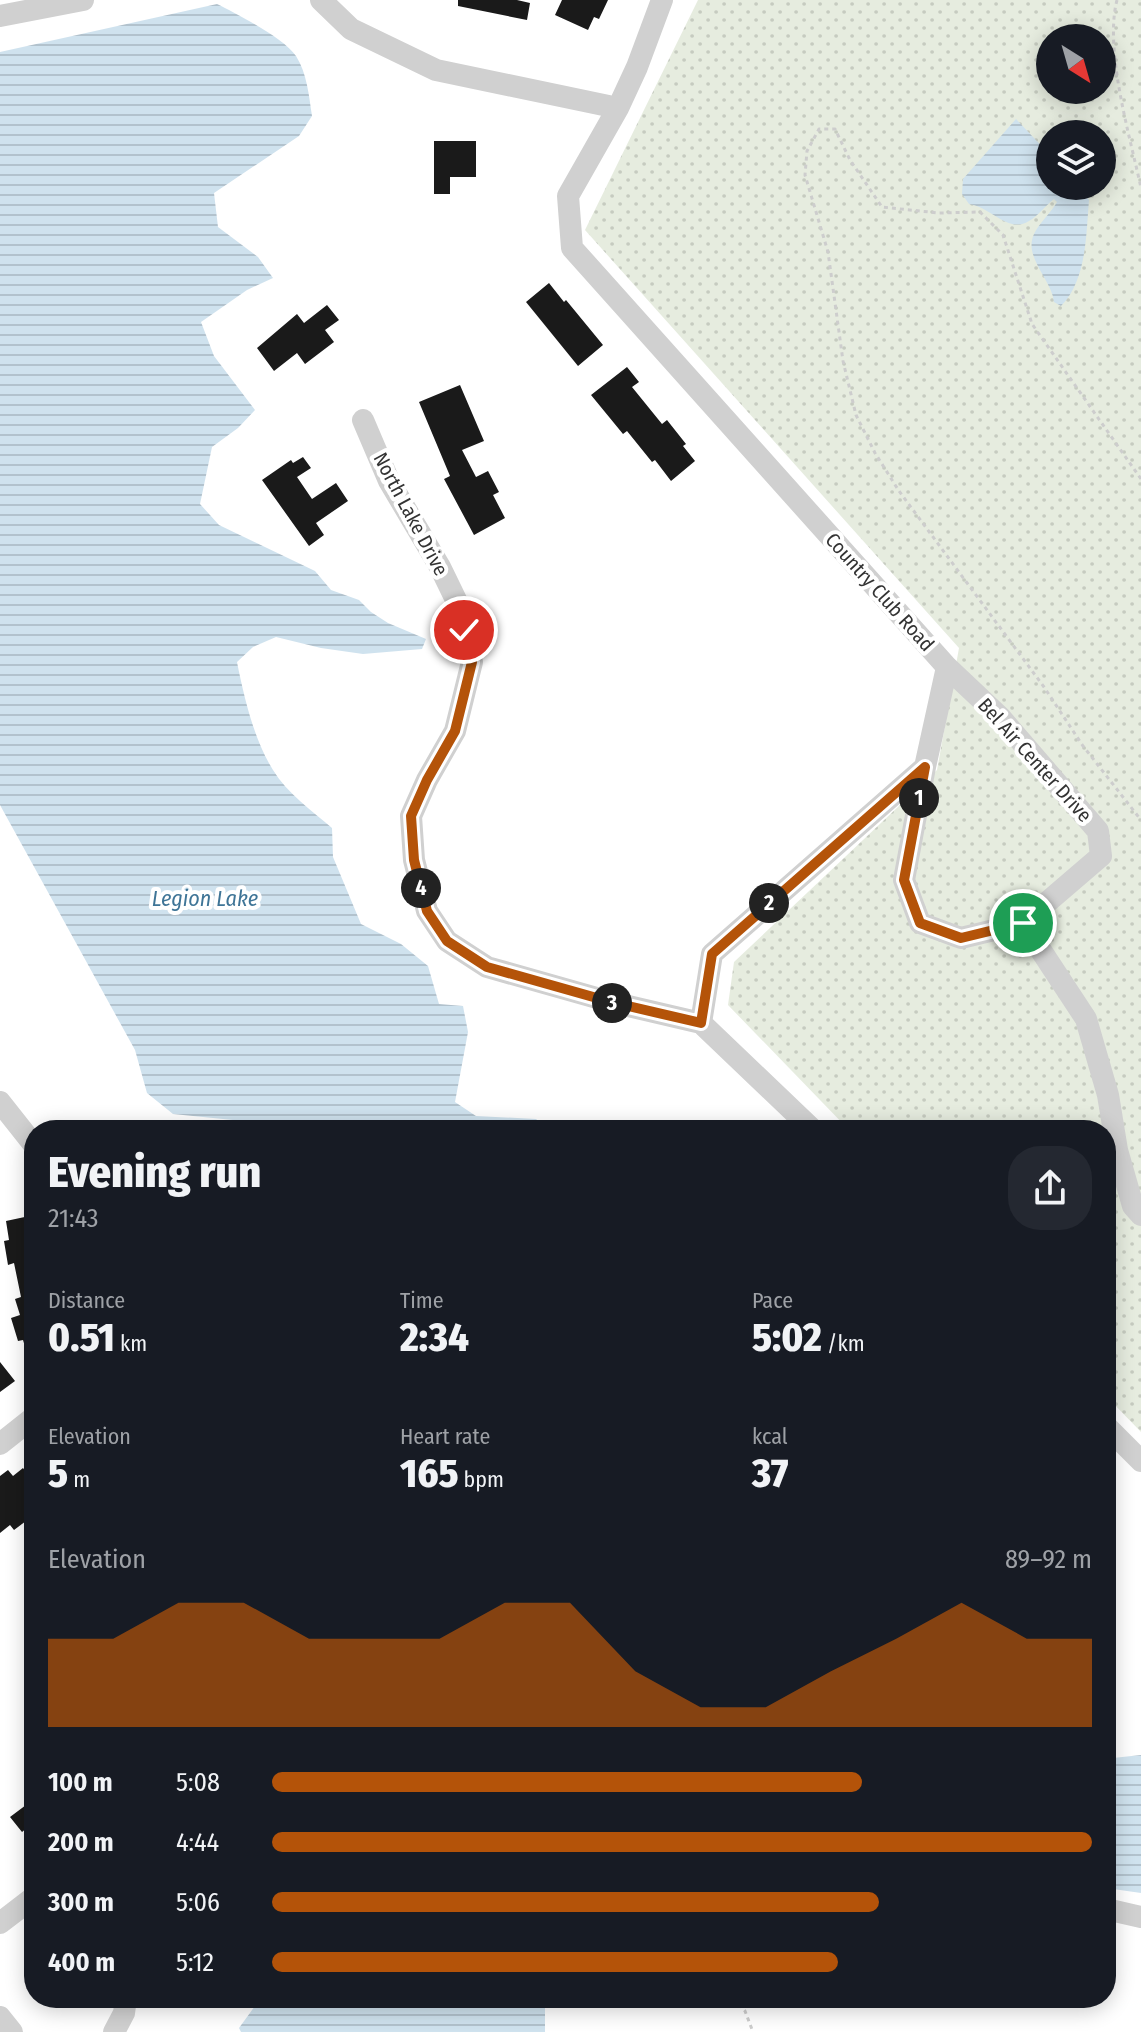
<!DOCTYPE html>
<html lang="en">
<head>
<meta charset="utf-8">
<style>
  :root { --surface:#171b24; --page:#242831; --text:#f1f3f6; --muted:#9ea1a6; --accent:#b45309 }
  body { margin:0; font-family:"Fira Sans Condensed",sans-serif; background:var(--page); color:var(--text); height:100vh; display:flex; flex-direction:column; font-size:30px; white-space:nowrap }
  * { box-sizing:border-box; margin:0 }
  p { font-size:26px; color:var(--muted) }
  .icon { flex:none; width:44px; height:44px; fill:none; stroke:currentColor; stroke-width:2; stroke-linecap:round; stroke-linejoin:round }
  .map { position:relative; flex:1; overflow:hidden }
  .sheet { position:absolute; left:24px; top:1120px; width:1092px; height:888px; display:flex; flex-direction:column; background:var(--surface); border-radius:32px; box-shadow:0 4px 20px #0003 }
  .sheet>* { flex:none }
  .needle { width:52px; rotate:143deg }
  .tools { position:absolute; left:1036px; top:24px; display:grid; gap:16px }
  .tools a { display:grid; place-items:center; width:80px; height:80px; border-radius:50%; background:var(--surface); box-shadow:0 4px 20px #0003; font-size:40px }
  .pin { position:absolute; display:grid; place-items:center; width:68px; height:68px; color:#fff; margin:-34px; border:4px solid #fff; border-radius:50%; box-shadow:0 2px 8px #0007 }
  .km { position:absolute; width:40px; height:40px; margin:-20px; border-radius:50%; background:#222; color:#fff; font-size:22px; line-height:40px; text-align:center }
  .round { display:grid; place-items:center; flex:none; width:84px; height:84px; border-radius:32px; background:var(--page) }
  .summary { display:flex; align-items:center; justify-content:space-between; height:136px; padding:0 24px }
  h1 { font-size:44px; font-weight:800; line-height:60px }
  .figures { display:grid; grid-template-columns:repeat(3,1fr); gap:12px; height:136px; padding:8px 24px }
  .figures div { display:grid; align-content:center }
  .figures b { font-size:40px; font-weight:800 }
  .figures small { font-size:22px; font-weight:400 }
  .figures p { font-size:22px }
  .chart { height:224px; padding:16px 24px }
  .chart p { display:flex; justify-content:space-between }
  .chart svg { width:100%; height:144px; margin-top:8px; fill:var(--accent); opacity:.7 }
  ul { padding:0 24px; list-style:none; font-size:26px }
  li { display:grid; grid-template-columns:128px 96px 1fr; align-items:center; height:60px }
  li i { height:20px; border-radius:10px; background:var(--accent) }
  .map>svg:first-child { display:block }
  .grass { fill:url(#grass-dots); fill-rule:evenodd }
  .water { fill:url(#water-rules) }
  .building { fill:#1a1a1a }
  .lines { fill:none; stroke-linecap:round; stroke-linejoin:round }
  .path { stroke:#cdcdcd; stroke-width:3; stroke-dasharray:4 4; stroke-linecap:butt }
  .minor { stroke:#d0d0d0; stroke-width:22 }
  .route-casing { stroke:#fff; stroke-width:16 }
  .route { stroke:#b45309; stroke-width:10 }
  .labels { text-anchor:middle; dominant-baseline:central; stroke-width:8; stroke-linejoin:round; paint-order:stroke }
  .street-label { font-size:20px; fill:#333; stroke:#fff }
  .water-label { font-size:22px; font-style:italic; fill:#3f7597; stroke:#fff }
</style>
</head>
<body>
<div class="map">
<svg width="1141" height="2032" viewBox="0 0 1141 2032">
  <defs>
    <pattern id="grass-dots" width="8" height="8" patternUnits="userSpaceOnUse" patternTransform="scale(2)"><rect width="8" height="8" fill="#e6ecdf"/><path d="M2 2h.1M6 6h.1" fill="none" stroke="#c6cbc0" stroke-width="1.8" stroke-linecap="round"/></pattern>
    <pattern id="water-rules" width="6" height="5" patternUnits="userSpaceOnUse" patternTransform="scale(2)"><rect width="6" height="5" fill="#cfe2ee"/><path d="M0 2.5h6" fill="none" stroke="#b2c2cd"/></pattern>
  </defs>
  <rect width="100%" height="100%" fill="#fff"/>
  <path class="grass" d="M 698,0 L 1141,0 L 1141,1432 L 1106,1396 L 1106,1130 L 849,1130 L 728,1005 L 734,962 L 937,770 L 959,648 L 585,230 ZM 1050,38 L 1102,38 L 1102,90 L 1050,90 ZM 1050,134 L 1102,134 L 1102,186 L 1050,186 Z"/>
  <path class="water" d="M 217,4 C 237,14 284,38 296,56 C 307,73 309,96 312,116 L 299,136 L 214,193 L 218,227 L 258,257 L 273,278 L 247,290 L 201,322 L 214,356 L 255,410 L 238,428 L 212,447 L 200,504 L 219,525 L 315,571 L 331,590 L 359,600 L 371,612 L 388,623 L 426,639 L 422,649 L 363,654 L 321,648 L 276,637 L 253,647 L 237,662 C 244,697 254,740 273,770 C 287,793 312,811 332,828 L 333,857 L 361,924 L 401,944 L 428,966 L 439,1004 L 463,1006 L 468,1032 L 455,1102 L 476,1116 L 536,1119 L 549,1130 L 248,1130 L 243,1121 L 173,1114 L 147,1093 L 135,1050 L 0,805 L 0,52 Z
    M 1016,119 L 1050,155 L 1050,186 L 1078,186 L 1089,200 C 1086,234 1087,280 1061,306 L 1054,302 C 1052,280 1023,257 1034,234 C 1039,223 1051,213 1057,202 L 1054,199 C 1045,206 1038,216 1029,221 C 1008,234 993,208 969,204 L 962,194 L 963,179 Z
    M 1106,1755 L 1113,1758 L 1141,1755 L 1141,1893 L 1106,1888 Z
    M 257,1998 L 545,1998 L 545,2032 L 241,2032 L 239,2028 L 255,2006 Z"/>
  <path class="building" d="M 458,0 L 517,0 L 530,3 L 527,20 L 458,6 Z
    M 562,0 L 608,0 L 599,19 L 594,17 L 588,30 L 555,15 Z
    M 434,141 L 476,141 L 476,177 L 450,177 L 450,194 L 434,194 Z
    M 549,283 L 564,302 L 566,300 L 603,345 L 578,366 L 526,302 Z
    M 327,305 L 339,320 L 325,330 L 334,342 L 305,364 L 297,353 L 274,371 L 257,348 L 297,314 L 304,323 Z
    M 627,367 L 639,382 L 632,387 L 662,424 L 667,420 L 686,444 L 683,446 L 695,461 L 671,481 L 655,460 L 652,462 L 627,431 L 623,434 L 591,395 Z
    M 460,385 L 484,441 L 462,450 L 476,477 L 488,471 L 499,492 L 493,495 L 505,518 L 474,535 L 444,479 L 450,476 L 419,402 Z
    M 303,457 L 311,468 L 297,477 L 312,499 L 336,483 L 348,501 L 316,523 L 324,535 L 309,546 L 262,480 L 291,460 L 293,463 Z
    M 34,1215 L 34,1366 L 31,1366 L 23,1340 L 18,1341 L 11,1318 L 20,1315 L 15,1299 L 21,1297 L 14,1263 L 8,1265 L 4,1241 L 9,1240 L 6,1221 Z
    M 0,1362 L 15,1381 L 0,1392 Z
    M 23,1468 L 34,1483 L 34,1505 L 29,1509 L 34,1515 L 14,1530 L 10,1525 L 0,1533 L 0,1476 L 8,1470 L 13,1476 Z
    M 34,1799 L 34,1822 L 22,1832 L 10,1817 Z"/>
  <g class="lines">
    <path class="path" d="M 1117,0 C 1104,50 1130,136 1141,188
      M 1141,479 L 1032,324 L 1003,235 L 980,212 L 939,213 L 882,207 L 850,160 L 835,129 L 819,129 L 807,151 L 805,175 L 828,252 L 843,361 L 856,415 L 875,453 L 899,491 L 1044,687 L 1083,746 L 1141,820
      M 734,1998 L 745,2011 L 753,2032"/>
    <path class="minor" d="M 321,0 L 351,29 L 436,70 L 618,108
      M 662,0 L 637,67 L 618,108 L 568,196 L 572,248 L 947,667 L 1000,717 L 1098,831 L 1101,856 L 1023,923 L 961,938 L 920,923 L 904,880 L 925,767
      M 0,16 L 83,0
      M 363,420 L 389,481 L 440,567 L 458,604 L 472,662 L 455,731 L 427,780 L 411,816 L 414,860 L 427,911 L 447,941 L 487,967 L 611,1002 L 701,1023
      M 1023,923 L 1086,1019 L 1108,1095 L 1117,1150 L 1133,1206 L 1141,1215
      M 701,1023 L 712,954 L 925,767 L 947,667
      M 701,1023 L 813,1130
      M 0,1102 L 34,1145
      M 1106,1426 L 1141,1461
      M 0,1444 L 34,1417
      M 1106,1909 L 1141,1917
      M 0,1923 L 34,1897
      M 0,2017 L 12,2032
      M 114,2032 L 124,2013 L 126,1998"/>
  </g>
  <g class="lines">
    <g class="route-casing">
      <path id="route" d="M 464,630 L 472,662 L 455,731 L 427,780 L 411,816 L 414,860 L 427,911 L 447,941 L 487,967 L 611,1002 L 701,1023 L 712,954 L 925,767 L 904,880 L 920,923 L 961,938 L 1023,923"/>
    </g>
    <use href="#route" class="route"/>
  </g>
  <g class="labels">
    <g class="street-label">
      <text transform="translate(411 514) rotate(62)">North Lake Drive</text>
      <text transform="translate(880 592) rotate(48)">Country Club Road</text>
      <text transform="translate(1035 760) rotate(48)">Bel Air Center Drive</text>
    </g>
    <g class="water-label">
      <text x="205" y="898">Legion Lake</text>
    </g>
  </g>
</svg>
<div class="tools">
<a><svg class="needle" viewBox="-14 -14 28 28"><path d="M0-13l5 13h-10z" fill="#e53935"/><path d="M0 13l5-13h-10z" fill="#9ea1a6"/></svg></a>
<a><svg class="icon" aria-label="layers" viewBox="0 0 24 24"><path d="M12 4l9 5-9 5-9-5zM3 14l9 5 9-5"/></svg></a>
</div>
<div class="pin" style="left:1023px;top:923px;background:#1e9e55"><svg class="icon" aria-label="arrive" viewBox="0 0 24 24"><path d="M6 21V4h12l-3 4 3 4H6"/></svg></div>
<div class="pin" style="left:464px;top:630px;background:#d93025"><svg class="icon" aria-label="check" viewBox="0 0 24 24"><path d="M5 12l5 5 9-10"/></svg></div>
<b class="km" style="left:919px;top:798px">1</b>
<b class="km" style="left:769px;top:903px">2</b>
<b class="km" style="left:612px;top:1003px">3</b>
<b class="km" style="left:421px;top:888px">4</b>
<section class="sheet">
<div class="summary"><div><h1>Evening run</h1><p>21:43</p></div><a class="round"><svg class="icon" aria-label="share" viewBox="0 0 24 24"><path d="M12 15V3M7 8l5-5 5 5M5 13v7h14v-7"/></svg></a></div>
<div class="figures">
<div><p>Distance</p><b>0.51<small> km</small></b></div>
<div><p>Time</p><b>2:34</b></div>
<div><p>Pace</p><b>5:02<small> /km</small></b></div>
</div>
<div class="figures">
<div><p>Elevation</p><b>5<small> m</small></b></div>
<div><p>Heart rate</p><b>165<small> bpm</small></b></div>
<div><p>kcal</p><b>37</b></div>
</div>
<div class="chart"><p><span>Elevation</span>89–92 m</p>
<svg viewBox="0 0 160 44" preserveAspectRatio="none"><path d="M0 44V17L10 17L20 6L30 6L40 17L50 17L60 17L70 6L80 6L90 27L100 38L110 38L120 27L130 17L140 6L150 17L160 17V44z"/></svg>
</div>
<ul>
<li><b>100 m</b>5:08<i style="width:72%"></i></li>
<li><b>200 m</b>4:44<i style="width:100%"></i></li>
<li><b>300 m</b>5:06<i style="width:74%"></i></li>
<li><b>400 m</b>5:12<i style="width:69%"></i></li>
</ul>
</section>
</div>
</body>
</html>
